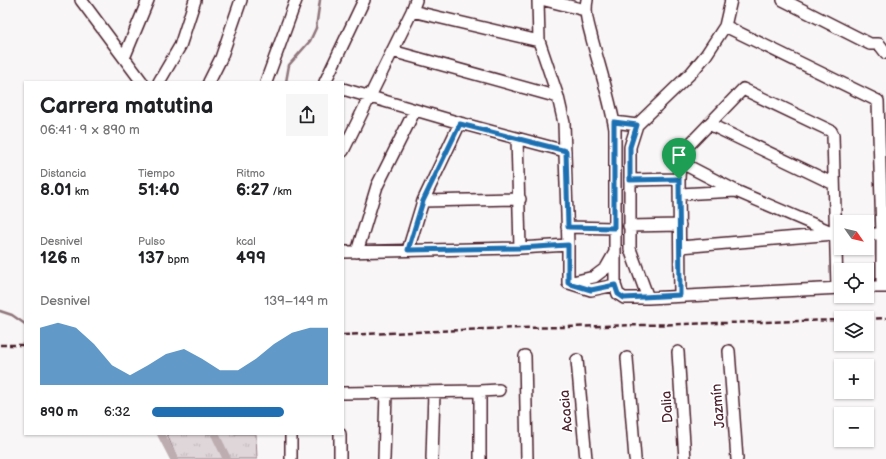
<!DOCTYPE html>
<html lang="es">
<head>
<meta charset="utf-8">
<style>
  :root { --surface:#fff; --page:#f6f6f6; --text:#202124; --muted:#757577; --accent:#1f6fb2 }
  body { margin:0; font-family:"Balsamiq Sans",sans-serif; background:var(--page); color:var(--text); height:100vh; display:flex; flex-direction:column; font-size:15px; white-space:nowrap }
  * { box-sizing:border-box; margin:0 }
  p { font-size:13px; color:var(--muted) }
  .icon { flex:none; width:22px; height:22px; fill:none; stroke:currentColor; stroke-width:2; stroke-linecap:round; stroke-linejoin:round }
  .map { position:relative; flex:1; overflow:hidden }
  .drawer { position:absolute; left:24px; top:81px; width:320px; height:354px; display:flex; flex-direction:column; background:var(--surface); border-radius:0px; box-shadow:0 1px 3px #0004 }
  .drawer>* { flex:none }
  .needle { width:26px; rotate:124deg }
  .fabs { position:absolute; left:834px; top:215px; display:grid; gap:8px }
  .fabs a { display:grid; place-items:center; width:40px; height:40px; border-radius:0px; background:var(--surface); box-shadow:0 1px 3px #0004; font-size:20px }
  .pin { position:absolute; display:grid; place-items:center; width:34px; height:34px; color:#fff; margin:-41px -17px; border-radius:50% 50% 50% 0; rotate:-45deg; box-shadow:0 0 4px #0007 }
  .pin .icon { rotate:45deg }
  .round { display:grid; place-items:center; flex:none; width:42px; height:42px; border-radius:0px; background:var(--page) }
  .overview { display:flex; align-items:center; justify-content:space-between; height:68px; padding:0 16px }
  h1 { font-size:22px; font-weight:700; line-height:30px }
  .figures { display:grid; grid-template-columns:repeat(3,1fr); gap:6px; height:68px; padding:4px 16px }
  .figures div { display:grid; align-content:center }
  .figures b { font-size:17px; font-weight:700 }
  .figures small { font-size:11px; font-weight:400 }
  .figures p { font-size:11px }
  .chart { height:112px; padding:8px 16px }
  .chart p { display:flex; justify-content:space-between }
  .chart svg { width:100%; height:72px; margin-top:4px; fill:var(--accent); opacity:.7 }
  ul { padding:0 16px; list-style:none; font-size:13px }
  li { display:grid; grid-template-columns:64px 48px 1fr; align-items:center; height:30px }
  li i { height:10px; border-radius:5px; background:var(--accent) }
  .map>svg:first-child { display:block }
  .park { fill:url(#park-tufts); stroke:#947a82 }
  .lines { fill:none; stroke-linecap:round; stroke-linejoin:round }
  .stream { stroke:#8f747b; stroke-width:2.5 }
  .canal { stroke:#bdadb0; stroke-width:8 }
  .minor-casing { stroke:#4a1f2b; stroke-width:14 }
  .minor { stroke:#fff; stroke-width:11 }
  .rail { stroke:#4a1f2b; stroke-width:2.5; stroke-dasharray:6 3; stroke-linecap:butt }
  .route-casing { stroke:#fff; stroke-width:8 }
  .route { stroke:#1f6fb2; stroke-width:5 }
  .labels { text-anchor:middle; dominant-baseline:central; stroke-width:3.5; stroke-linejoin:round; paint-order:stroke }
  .street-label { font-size:14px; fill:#4a1f2b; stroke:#fff }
</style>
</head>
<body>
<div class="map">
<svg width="886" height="459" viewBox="0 0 886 459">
  <defs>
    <pattern id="park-tufts" width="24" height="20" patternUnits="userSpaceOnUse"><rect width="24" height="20" fill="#ded6d9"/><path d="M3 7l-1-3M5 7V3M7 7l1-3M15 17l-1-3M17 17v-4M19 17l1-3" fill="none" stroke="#c0b7ba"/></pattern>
  </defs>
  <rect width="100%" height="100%" fill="#f8f6f7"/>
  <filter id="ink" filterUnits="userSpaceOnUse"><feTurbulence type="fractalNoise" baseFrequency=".025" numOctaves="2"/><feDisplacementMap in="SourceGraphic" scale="8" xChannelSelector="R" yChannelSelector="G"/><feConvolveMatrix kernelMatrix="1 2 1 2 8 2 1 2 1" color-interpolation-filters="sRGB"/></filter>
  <g filter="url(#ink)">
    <path class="park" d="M 167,434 L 256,434 L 257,459 L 177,459 Z"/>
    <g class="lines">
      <path class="stream" d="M 286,82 L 289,65 L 310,41 L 316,28 L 320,0
        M 0,311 L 12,315 L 25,324"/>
      <path class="canal" d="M 161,434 L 174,459
        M 215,434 L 227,459"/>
      <g class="minor-casing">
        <path id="minor" d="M 81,0 L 142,82
          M 538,0 L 539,41 L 558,97 L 564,123 L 568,245 L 568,283
          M 545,0 L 585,10
          M 587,0 C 584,14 589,26 592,39 C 600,69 610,99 615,129 L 615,285 L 618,294 L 624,298 L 648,298 L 841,288
          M 783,0 L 870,44 L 879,44 L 886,53
          M 412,11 L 539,41
          M 725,26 L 878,101
          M 392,51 L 558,97
          M 124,58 L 148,0
          M 159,82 L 180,46 L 195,0
          M 209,82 L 221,58 L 241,0
          M 266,82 L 296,0
          M 325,82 L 364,0
          M 343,89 L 460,123 L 565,151
          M 614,122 L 637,125
          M 709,124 L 834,184
          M 517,138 L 520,248
          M 343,151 L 412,11 L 416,0
          M 680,162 L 736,191 L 836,234
          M 630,180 L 679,179
          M 680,194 L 736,191
          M 423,201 L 520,199
          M 629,226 L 680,225
          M 567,227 L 614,228
          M 867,234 L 882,234 L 878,101
          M 680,247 L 834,234
          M 408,250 L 423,201 L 460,123
          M 343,252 L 520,248 L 568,245
          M 357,252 L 377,186 L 415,110
          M 568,283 L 594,277 L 606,268 L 614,254
          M 569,283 L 591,290 L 615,285
          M 867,287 L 886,287
          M 882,287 L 882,234
          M 680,295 L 679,179 L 680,162 L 687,147 L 743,89 L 831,131 L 833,135 L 837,288
          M 648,298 L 630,249 L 630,147 L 637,125 L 692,72 L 706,55 L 725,26 L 731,0
          M 729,351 L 737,459
          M 678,352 L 685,459
          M 525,356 L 527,459
          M 627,358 L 635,459
          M 577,360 L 586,459
          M 480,391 L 480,459
          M 343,393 L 480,391 L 499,390
          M 340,434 L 340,459
          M 291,459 L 291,434
          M 384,459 L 386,393
          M 432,459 L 434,392"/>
      </g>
      <use href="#minor" class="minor"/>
      <path class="rail" d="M 867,319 L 886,318
        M 343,335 L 484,329 L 841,320
        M 0,345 L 25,345"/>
    </g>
  </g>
  <g class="lines" filter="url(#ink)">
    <g class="route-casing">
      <path id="route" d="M 614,122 L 637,125 L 630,147 L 630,180 L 679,179 L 680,295 L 624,298 L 618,294 L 615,285 L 591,290 L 568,283 L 568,245 L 520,248 L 408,250 L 423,201 L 460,124 L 566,151 L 568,227 L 614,228 Z"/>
    </g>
    <use href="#route" class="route"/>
  </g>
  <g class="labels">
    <g class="street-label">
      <text transform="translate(718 406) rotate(-95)">Jazmín</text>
      <text transform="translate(667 407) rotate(-94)">Dalia</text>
      <text transform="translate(566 411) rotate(-95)">Acacia</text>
    </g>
  </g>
</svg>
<div class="fabs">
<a><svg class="needle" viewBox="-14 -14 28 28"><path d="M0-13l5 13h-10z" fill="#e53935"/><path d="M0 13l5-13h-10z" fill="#757577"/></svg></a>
<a><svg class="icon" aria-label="locate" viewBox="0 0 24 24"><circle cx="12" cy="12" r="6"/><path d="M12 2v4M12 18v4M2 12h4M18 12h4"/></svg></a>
<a><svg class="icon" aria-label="layers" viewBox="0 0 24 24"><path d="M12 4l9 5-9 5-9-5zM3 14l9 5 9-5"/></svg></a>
<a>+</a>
<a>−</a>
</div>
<div class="pin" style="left:679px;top:179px;background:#1e9e55"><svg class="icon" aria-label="arrive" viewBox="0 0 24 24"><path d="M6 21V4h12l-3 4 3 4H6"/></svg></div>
<section class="drawer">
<div class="overview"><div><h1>Carrera matutina</h1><p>06:41 · 9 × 890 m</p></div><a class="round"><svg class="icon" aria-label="share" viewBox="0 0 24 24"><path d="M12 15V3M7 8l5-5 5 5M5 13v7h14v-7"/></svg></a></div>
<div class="figures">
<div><p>Distancia</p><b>8.01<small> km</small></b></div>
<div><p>Tiempo</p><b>51:40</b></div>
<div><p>Ritmo</p><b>6:27<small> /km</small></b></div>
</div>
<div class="figures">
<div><p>Desnivel</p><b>126<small> m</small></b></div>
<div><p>Pulso</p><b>137<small> bpm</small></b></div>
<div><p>kcal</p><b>499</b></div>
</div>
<div class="chart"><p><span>Desnivel</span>139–149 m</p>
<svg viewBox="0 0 160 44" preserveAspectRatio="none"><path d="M0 44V9L10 6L20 9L30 19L40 32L50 38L60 32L70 25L80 22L90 28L100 35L110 35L120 28L130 19L140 12L150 9L160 9V44z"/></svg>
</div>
<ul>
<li><b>890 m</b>6:32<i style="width:75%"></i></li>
</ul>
</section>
</div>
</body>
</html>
